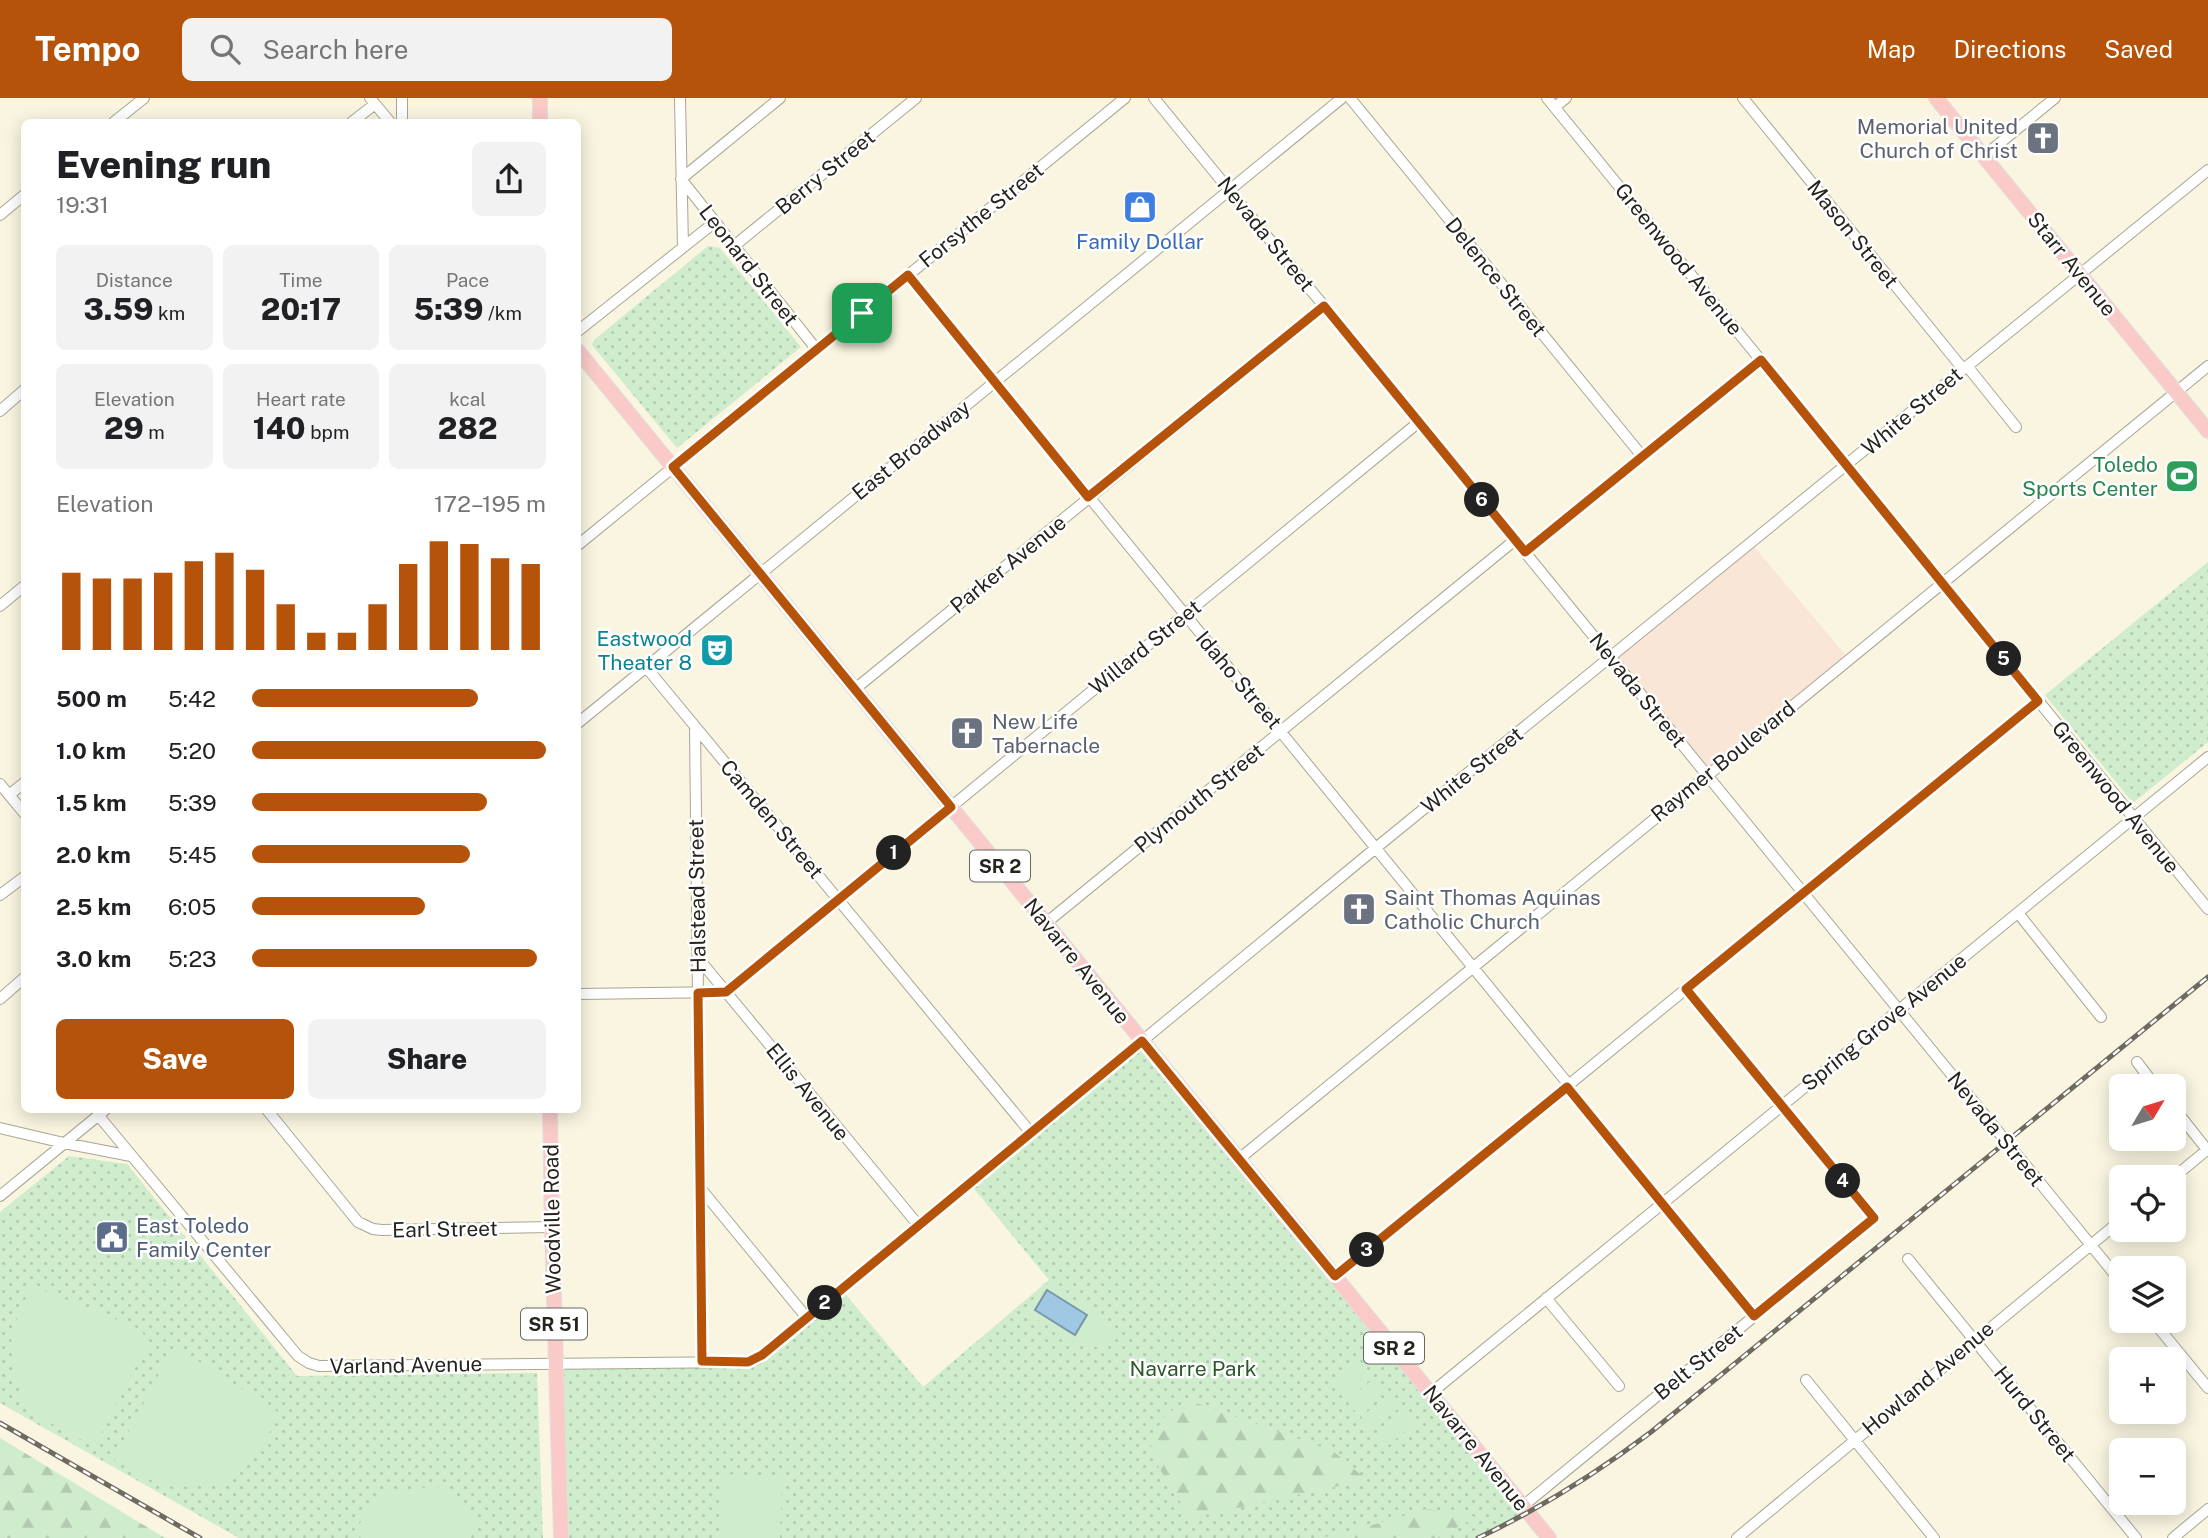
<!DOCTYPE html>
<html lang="en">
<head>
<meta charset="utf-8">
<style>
  :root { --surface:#fff; --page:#f2f2f2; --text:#202124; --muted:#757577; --accent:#b45309 }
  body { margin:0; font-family:"Public Sans",sans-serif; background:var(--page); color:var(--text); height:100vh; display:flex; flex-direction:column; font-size:26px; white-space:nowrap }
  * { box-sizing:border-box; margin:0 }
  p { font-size:23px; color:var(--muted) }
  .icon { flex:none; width:38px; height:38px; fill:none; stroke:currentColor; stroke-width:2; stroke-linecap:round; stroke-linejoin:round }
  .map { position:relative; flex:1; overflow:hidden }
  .drawer { position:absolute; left:21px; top:21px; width:560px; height:994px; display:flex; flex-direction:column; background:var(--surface); border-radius:10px; box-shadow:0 4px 18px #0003 }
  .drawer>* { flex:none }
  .needle { width:46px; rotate:52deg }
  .controls { position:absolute; left:2109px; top:976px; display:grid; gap:14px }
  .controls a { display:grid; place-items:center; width:77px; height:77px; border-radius:10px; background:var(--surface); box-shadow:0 4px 18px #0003; font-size:35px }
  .pin { position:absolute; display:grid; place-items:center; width:60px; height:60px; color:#fff; margin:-30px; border-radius:14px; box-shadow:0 4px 10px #0006 }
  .km { position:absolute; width:35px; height:35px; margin:-18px; border-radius:50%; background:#222; color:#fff; font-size:19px; line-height:35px; text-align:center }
  .round { display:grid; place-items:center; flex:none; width:74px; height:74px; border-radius:10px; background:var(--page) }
  .summary { display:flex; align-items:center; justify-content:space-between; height:119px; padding:0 35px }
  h1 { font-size:38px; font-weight:800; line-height:52px }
  .metrics { display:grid; grid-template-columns:repeat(3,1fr); gap:10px; height:119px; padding:7px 35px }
  .metrics div { display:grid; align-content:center; border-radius:10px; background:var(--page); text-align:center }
  .metrics b { font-size:30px; font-weight:800 }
  .metrics small { font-size:19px; font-weight:400 }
  .metrics p { font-size:19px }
  .chart { height:196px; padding:14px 35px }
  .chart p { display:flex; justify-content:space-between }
  .chart svg { width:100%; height:126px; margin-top:7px; stroke:var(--accent); stroke-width:6 }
  .cta { display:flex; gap:14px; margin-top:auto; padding:14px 35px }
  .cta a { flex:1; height:80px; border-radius:10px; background:var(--accent); color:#fff; font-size:28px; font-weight:800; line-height:80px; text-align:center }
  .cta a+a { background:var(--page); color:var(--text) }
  ul { padding:0 35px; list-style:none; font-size:23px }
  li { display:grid; grid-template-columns:112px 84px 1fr; align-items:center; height:52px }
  li i { height:18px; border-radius:9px; background:var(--accent) }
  header { display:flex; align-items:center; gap:42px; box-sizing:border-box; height:98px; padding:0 35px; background:var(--accent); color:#fff }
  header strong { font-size:33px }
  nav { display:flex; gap:38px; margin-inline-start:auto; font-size:24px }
  .search { width:490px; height:63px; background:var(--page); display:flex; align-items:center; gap:18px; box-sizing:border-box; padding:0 24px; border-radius:10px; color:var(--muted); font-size:26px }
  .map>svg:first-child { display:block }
  .education { fill:#fae6d7 }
  .green { fill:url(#green-dots) }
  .forest { fill:url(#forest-firs) }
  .pitch { fill:#cfedcd }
  .water { fill:#9fc8e4; stroke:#7b97a8; stroke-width:2 }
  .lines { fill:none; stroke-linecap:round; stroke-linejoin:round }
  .minor-casing { stroke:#a9a694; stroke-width:12 }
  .major-casing { stroke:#e1e0df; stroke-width:16 }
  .minor { stroke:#fff; stroke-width:10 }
  .major { stroke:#f9cac8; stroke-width:14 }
  .rail-casing { stroke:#6d6a5f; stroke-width:5 }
  .rail { stroke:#fff; stroke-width:2.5; stroke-dasharray:8; stroke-linecap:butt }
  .route-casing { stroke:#fff; stroke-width:14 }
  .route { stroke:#b45309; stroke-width:9 }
  .labels { text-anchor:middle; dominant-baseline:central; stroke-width:5; stroke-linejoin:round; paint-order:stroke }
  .shield { fill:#fff; stroke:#676661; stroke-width:2 }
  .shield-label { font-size:19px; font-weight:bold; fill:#26241d }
  .worship-label { font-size:21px; fill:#5b616d; stroke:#fff; text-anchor:start }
  .street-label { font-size:21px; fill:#26241d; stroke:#fff }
  .shop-label { font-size:21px; fill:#366cbe; stroke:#fff }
  .leisure-label { font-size:21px; fill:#27864d; stroke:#fff; text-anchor:end }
  .culture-label { font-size:21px; fill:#0d838f; stroke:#fff; text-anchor:end }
  .service-label { font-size:21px; fill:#4e5e75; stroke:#fff; text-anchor:start }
  .park-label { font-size:21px; fill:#2b592b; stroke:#fff }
</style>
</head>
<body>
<header>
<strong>Tempo</strong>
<div class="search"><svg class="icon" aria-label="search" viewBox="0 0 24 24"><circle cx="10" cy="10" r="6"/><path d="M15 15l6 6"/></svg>Search here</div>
<nav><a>Map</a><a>Directions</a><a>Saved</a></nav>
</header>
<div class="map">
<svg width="2208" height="1440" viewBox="0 0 2208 1440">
  <defs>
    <pattern id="green-dots" width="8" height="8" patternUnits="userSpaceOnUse" patternTransform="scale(1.75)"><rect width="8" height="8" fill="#cfedcd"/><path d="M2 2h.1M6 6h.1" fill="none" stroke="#b2cbb0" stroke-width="1.8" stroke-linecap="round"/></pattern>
    <pattern id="forest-firs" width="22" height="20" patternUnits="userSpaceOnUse" patternTransform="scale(1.75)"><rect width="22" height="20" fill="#cfedcd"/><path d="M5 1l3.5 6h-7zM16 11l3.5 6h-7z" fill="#b2cbb0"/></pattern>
  </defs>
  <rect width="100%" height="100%" fill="#f9f5e1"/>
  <path class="education" d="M 1751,445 L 1849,561 L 1707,676 L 1611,559 Z"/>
  <path class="green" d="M 708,148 L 720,150 L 801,249 L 677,350 L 592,247 L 594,242 Z
    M 2208,464 L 2208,644 L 2133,705 L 2045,597 Z
    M 1142,943 L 1528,1414 L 1476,1440 L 560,1440 L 555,1266 L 748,1264 L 842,1192 L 923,1289 L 1049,1182 L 970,1086 Z
    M 69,1058 L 127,1066 L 297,1278 L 537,1275 L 543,1440 L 239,1440 L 0,1305 L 0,1114 Z"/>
  <path class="forest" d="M 1188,1302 L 1333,1353 L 1367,1382 L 1190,1420 L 1159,1370 L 1149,1341 L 1167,1316 Z
    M 0,1340 L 165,1440 L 0,1440 Z
    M 1427,1411 L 1477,1419 L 1437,1440 L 1317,1440 L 1338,1437 Z"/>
  <path class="pitch" d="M 1044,1184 L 1095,1214 L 1109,1231 L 1117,1234 L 1105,1254 L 1097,1249 L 1078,1246 L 1025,1214 Z
    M 31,1187 L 142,1232 L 147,1246 L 95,1348 L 67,1335 L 28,1311 L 20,1294 L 12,1258 L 11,1236 Z
    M 184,1254 L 281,1316 L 264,1343 L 237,1378 L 219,1385 L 183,1389 L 162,1388 L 114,1362 L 169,1257 Z
    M 1360,1263 L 1371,1276 L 1344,1299 L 1333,1286 Z
    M 1374,1280 L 1385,1293 L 1357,1316 L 1347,1303 Z
    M 1388,1297 L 1399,1310 L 1371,1333 L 1361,1319 Z
    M 1402,1314 L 1413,1327 L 1385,1350 L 1374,1337 Z
    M 721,1376 L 782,1378 L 780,1440 L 719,1440 Z
    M 437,1388 L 483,1424 L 470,1440 L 361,1440 L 353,1434 L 384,1394 Z"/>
  <path class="water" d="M 1047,1192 L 1087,1217 L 1075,1237 L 1035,1212 Z"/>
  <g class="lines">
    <g class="minor-casing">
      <path id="minor" d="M 370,0 L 390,24
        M 402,0 L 402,24
        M 680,0 L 683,149
        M 1154,0 L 2121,1184
        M 1350,0 L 1642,358
        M 1547,0 L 2208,811
        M 1743,0 L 1963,271
        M 1555,9 L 1566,0
        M 114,24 L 144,0
        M 352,24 L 375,6
        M 1984,58 L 2055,0
        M 681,81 L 817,252
        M 681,81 L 780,0
        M 0,117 L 24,97
        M 734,148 L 916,0
        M 908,177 L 1569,987
        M 578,233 L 715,124
        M 1967,268 L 2016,329
        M 0,313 L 24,292
        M 578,447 L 1125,0
        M 1525,454 L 1761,262
        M 0,508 L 24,488
        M 646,569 L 1031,1035
        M 855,591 L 1324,208
        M 578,625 L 1342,0
        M 695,628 L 702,1263
        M 0,686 L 24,715
        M 9,697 L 24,685
        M 0,797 L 24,779
        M 2018,815 L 2101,919
        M 1046,825 L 1515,442
        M 698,860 L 919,1128
        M 578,896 L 726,894 L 1419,324
        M 0,901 L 24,880
        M 2137,964 L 2156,989
        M 1567,989 L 1754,1218
        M 2174,1010 L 2208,1053
        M 267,1012 L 358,1124 L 373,1131 L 382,1132 L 552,1129
        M 98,1017 L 298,1258 L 309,1265 L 319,1268 L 748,1264 L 757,1261 L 1377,749 L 2208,72
        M 0,1030 L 64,1045 L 131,1058
        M 1239,1061 L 2208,268
        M 2173,1080 L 2208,1051
        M 701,1091 L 807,1220
        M 0,1098 L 105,1012
        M 1908,1161 L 2136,1440
        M 1335,1178 L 2038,603
        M 1546,1200 L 1619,1288
        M 2153,1223 L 2208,1290
        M 1806,1282 L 1934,1440
        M 1431,1295 L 2208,659
        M 1523,1408 L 1874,1120 L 1686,891
        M 1737,1440 L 2121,1122
        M 2173,1440 L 2208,1411"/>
    </g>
    <g class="major-casing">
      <path id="major" d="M 540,0 L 540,24
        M 1936,0 L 2208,333
        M 578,253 L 1549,1440
        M 550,1012 L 552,1129 L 561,1440"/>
    </g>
    <use href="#minor" class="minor"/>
    <use href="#major" class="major"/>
    <g class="rail-casing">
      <path id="rail" d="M 0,1325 L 200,1440
        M 1478,1440 C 1539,1411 1597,1375 1651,1334 L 2208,879"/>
    </g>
    <use href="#rail" class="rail"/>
  </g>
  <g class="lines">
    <g class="route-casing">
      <path id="route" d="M 908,177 L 1088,399 L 1324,208 L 1525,454 L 1761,262 L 2038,603 L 1686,891 L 1874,1120 L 1754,1218 L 1567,989 L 1335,1178 L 1142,943 L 762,1257 L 748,1264 L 702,1263 L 698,895 L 726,894 L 951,709 L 673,369 Z"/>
    </g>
    <use href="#route" class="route"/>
  </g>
  <defs>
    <g id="church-square" transform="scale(1.75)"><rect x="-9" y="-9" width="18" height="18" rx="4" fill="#6b7280" stroke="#fff"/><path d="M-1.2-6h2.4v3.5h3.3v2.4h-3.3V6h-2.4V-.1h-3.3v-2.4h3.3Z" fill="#fff"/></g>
    <g id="shop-square" transform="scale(1.75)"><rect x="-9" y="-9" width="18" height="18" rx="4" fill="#3f7fe0" stroke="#fff"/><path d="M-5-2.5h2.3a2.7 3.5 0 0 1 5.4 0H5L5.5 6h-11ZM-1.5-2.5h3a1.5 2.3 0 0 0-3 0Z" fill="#fff"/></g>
    <g id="stadium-square" transform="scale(1.75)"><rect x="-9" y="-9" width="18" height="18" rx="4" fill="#2e9e5b" stroke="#fff"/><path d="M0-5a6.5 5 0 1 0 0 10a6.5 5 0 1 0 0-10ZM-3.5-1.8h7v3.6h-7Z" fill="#fff"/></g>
    <g id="theatre-square" transform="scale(1.75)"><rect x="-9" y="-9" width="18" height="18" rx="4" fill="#0f9aa8" stroke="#fff"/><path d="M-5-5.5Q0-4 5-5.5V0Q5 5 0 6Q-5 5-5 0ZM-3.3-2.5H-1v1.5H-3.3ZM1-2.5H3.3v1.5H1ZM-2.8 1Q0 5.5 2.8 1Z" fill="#fff"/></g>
    <g id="civic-square" transform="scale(1.75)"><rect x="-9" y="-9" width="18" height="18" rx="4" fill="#5c6f8a" stroke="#fff"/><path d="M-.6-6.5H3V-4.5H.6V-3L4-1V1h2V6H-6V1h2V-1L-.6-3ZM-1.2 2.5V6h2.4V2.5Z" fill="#fff"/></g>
  </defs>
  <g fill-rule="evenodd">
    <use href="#church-square" x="2043" y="40"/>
    <use href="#shop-square" x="1140" y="109"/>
    <use href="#stadium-square" x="2182" y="378"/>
    <use href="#theatre-square" x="717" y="552"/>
    <use href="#church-square" x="967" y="635"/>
    <use href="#church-square" x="1359" y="811"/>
    <use href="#civic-square" x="112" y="1139"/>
  </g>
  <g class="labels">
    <g class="shield">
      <rect x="970" y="752.5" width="60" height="31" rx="5"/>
      <rect x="521" y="1210.5" width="66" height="31" rx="5"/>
      <rect x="1364" y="1234.5" width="60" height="31" rx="5"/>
    </g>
    <g class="shield-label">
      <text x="1000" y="768">SR 2</text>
      <text x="554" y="1226">SR 51</text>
      <text x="1394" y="1250">SR 2</text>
    </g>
    <g class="worship-label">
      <text x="2018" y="28" text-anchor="end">Memorial United<tspan x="2018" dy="24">Church of Christ</tspan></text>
      <text x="992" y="623">New Life<tspan x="992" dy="24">Tabernacle</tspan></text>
      <text x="1384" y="799">Saint Thomas Aquinas<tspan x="1384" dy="24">Catholic Church</tspan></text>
    </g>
    <g class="street-label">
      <text transform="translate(825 74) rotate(-39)">Berry Street</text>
      <text transform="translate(981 117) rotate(-39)">Forsythe Street</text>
      <text transform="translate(1266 136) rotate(51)">Nevada Street</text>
      <text transform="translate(1853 136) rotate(51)">Mason Street</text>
      <text transform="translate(1679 161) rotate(51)">Greenwood Avenue</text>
      <text transform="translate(2072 166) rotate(51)">Starr Avenue</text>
      <text transform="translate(749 167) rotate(52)">Leonard Street</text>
      <text transform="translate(1496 179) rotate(51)">Delence Street</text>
      <text transform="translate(1912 313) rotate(-40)">White Street</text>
      <text transform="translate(911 352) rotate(-39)">East Broadway</text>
      <text transform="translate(1008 466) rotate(-39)">Parker Avenue</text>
      <text transform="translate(1145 549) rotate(-39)">Willard Street</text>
      <text transform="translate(1239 582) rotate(50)">Idaho Street</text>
      <text transform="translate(1638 592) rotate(51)">Nevada Street</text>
      <text transform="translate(1723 663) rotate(-39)">Raymer Boulevard</text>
      <text transform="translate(1472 672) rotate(-39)">White Street</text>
      <text transform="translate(2116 699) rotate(51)">Greenwood Avenue</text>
      <text transform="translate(1199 700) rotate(-39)">Plymouth Street</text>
      <text transform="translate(772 721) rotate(50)">Camden Street</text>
      <text transform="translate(697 798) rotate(-91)">Halstead Street</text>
      <text transform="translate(1077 863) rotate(51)">Navarre Avenue</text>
      <text transform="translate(1884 924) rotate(-39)">Spring Grove Avenue</text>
      <text transform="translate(808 994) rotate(51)">Ellis Avenue</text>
      <text transform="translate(1996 1031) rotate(51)">Nevada Street</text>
      <text transform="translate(552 1121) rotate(-91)">Woodville Road</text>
      <text transform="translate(445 1131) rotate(-1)">Earl Street</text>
      <text transform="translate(1698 1264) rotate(-39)">Belt Street</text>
      <text transform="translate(406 1267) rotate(-1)">Varland Avenue</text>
      <text transform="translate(1928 1280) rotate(-40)">Howland Avenue</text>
      <text transform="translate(2035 1316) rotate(51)">Hurd Street</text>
      <text transform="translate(1476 1350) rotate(51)">Navarre Avenue</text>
    </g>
    <g class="shop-label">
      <text x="1140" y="143">Family Dollar</text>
    </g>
    <g class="leisure-label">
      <text x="2158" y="366">Toledo<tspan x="2158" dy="24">Sports Center</tspan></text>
    </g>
    <g class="culture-label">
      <text x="692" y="540">Eastwood<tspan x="692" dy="24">Theater 8</tspan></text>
    </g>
    <g class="service-label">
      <text x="136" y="1127">East Toledo<tspan x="136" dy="24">Family Center</tspan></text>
    </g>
    <g class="park-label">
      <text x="1193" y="1270">Navarre Park</text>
    </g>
  </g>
</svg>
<div class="controls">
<a><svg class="needle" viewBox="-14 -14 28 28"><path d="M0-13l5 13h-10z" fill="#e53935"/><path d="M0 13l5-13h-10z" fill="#757577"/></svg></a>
<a><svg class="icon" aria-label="locate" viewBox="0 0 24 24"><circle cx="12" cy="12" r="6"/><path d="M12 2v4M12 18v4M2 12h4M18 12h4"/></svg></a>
<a><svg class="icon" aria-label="layers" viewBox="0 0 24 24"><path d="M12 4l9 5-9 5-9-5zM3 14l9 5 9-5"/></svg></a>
<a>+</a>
<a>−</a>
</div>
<div class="pin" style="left:862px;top:215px;background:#1e9e55"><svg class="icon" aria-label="arrive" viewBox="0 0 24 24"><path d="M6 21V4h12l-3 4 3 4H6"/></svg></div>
<b class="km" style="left:894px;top:755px">1</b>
<b class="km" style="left:825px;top:1205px">2</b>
<b class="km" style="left:1367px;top:1152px">3</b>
<b class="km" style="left:1843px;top:1083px">4</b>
<b class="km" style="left:2004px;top:561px">5</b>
<b class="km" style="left:1482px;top:402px">6</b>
<section class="drawer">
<div class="summary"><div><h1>Evening run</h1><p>19:31</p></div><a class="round"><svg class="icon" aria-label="share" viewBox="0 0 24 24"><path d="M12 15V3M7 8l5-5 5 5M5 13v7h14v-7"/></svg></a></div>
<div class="metrics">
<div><p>Distance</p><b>3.59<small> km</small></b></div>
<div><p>Time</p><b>20:17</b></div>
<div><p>Pace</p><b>5:39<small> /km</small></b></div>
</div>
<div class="metrics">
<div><p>Elevation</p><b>29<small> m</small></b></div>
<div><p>Heart rate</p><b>140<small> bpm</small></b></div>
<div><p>kcal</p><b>282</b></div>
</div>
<div class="chart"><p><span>Elevation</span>172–195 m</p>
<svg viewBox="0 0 160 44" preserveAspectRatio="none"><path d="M5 44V17M15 44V19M25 44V19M35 44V17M45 44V13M55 44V10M65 44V16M75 44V28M85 44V38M95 44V38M105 44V28M115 44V14M125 44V6M135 44V7M145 44V12M155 44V14"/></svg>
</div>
<ul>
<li><b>500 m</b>5:42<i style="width:77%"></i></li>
<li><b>1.0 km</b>5:20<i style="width:100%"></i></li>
<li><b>1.5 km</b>5:39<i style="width:80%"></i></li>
<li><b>2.0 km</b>5:45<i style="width:74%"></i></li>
<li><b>2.5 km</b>6:05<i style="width:59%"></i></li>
<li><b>3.0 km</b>5:23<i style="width:97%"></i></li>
</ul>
<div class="cta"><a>Save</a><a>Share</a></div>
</section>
</div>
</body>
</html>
